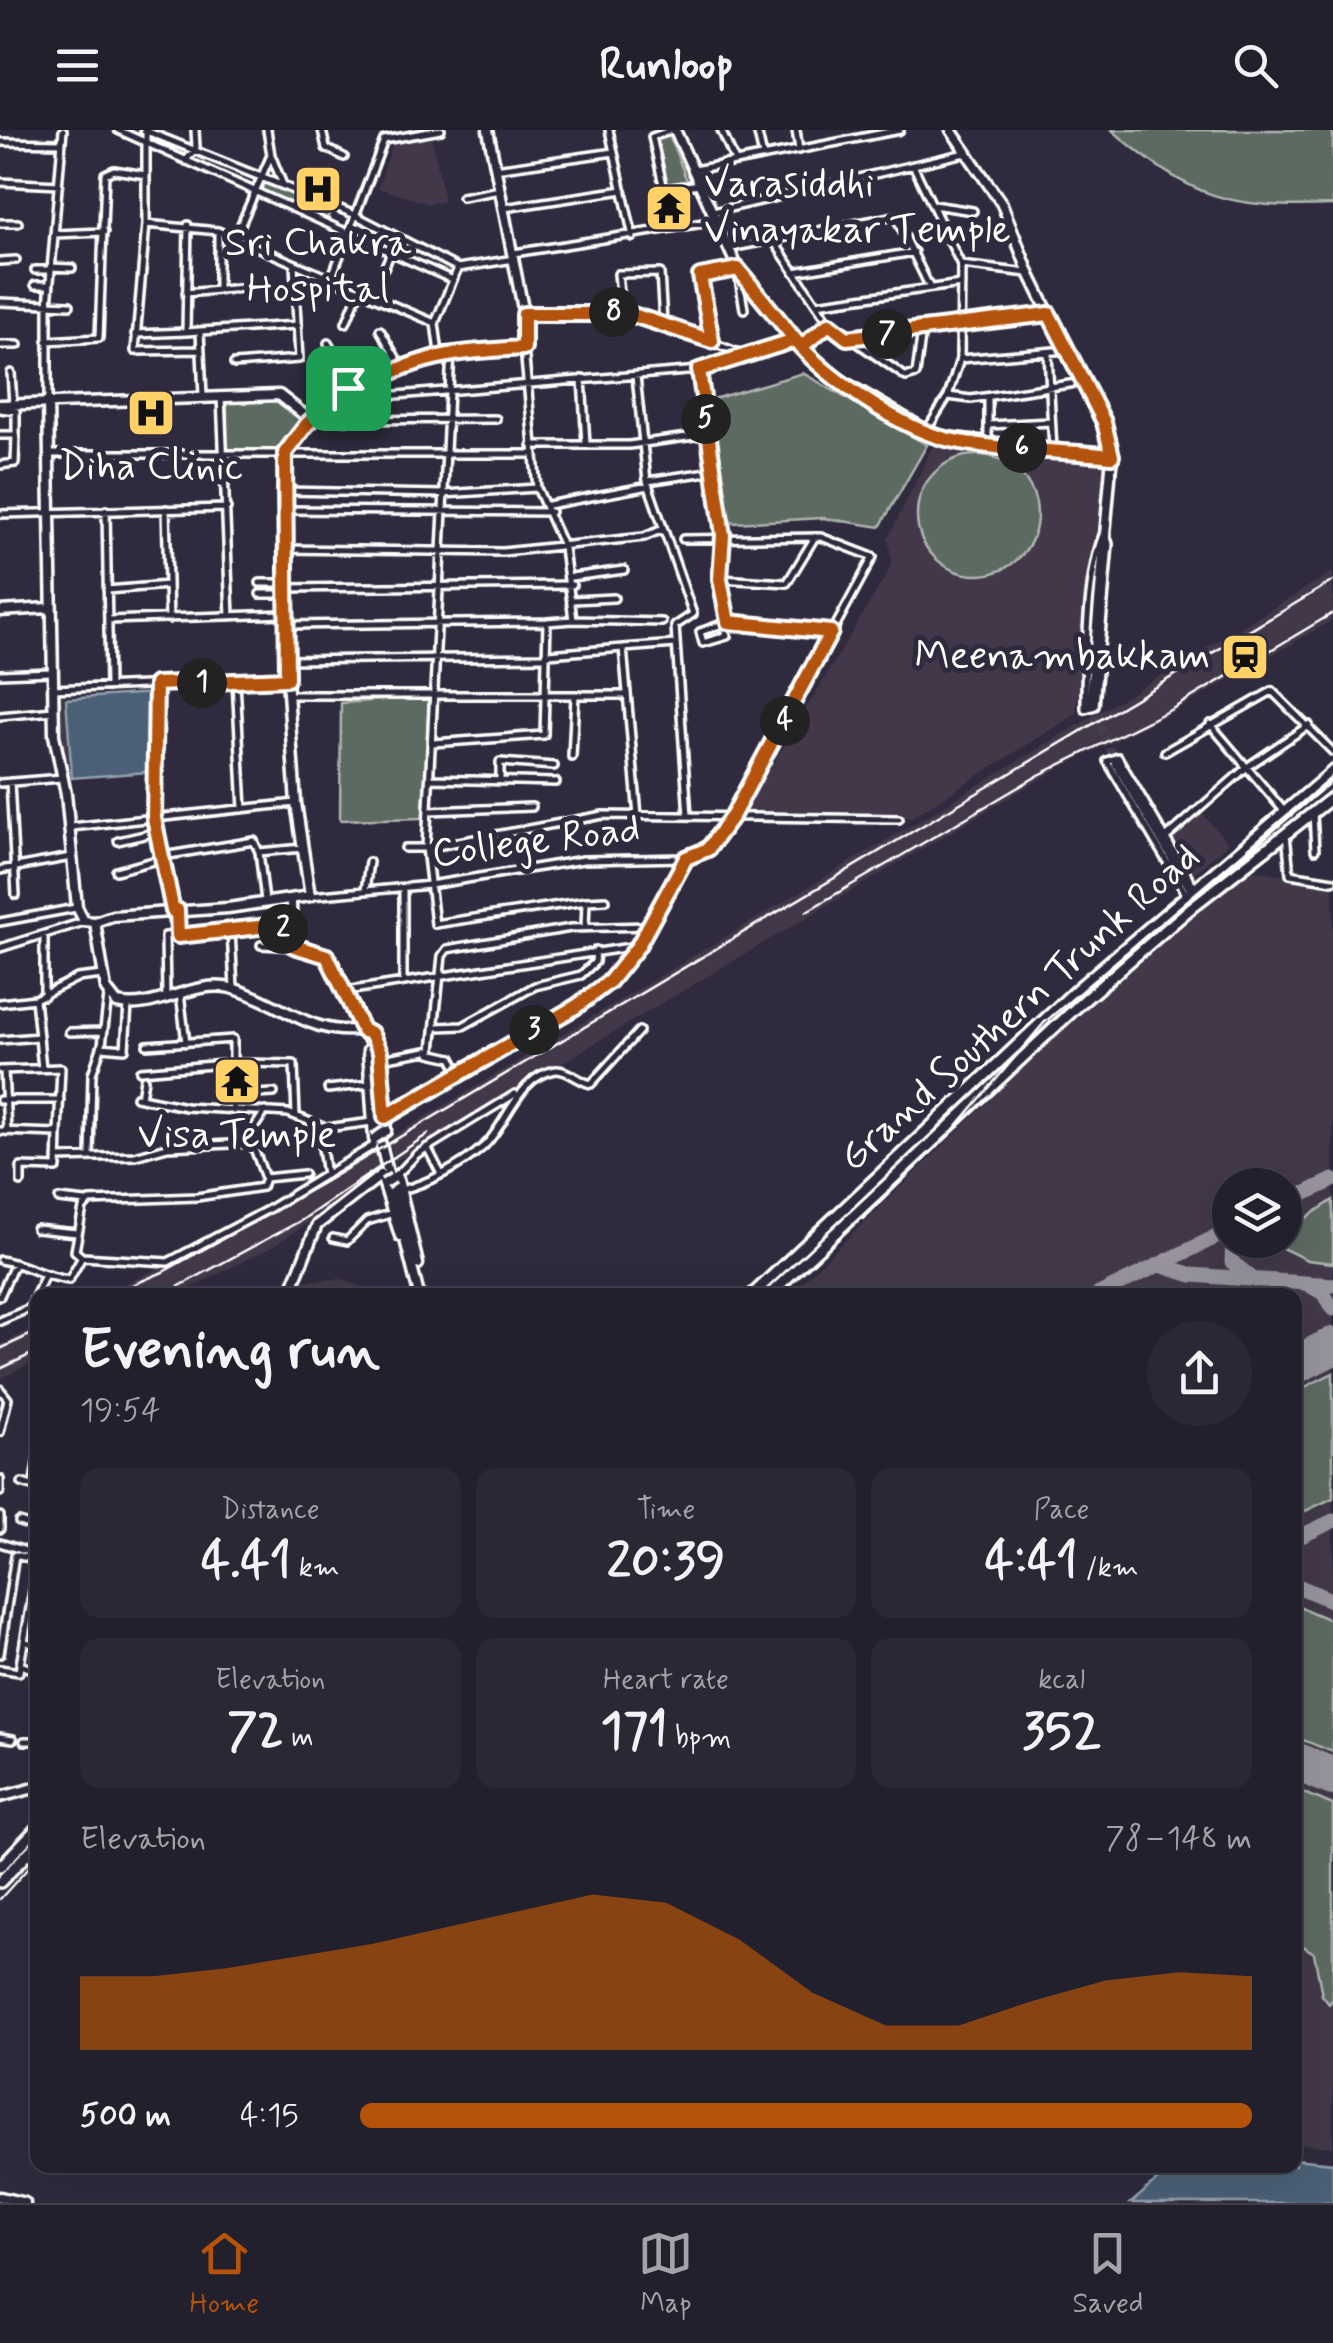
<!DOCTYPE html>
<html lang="en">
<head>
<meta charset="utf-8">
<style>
  :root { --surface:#23202e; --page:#2b2836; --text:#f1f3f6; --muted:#a3a3aa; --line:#403e4a; --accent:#b45309 }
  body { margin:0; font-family:Mynerve,sans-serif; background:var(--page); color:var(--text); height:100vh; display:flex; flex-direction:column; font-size:38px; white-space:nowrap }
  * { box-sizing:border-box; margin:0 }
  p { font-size:32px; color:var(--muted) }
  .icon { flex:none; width:55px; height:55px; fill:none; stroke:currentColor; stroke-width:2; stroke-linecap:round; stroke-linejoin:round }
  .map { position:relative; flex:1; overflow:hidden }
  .sheet { position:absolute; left:30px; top:1158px; width:1272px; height:885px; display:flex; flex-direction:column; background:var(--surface); border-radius:20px; box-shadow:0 10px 40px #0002,0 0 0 2px var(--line) }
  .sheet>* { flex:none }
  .fabs { position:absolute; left:1212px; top:1038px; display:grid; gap:20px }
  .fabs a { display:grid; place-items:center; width:90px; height:90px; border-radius:50%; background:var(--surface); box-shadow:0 10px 40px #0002,0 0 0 2px var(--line); font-size:50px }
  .pin { position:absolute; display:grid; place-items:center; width:85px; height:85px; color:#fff; margin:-42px; border-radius:20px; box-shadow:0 5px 15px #0006 }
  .km { position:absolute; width:50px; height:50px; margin:-25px; border-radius:50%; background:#222; color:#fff; font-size:28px; line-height:50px; text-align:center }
  .round { display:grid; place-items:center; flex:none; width:105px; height:105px; border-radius:52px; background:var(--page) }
  .overview { display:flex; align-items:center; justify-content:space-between; height:170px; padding:0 50px }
  h1 { font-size:55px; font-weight:800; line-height:75px }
  .stats { display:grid; grid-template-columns:repeat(3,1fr); gap:15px; height:170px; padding:10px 50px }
  .stats div { display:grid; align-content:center; border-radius:20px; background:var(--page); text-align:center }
  .stats b { font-size:50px; font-weight:800 }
  .stats small { font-size:28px; font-weight:400 }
  .stats p { font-size:28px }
  .chart { height:280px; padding:20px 50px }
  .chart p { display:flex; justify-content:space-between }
  .chart svg { width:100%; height:180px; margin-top:10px; fill:var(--accent); opacity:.7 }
  ul { padding:0 50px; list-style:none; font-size:32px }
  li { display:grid; grid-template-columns:160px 120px 1fr; align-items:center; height:75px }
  li i { height:25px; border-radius:12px; background:var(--accent) }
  header { display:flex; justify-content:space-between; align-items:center; height:130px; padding:0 50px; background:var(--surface); font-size:45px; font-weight:800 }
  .menu { display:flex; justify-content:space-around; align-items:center; height:140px; border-top:2px solid var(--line); background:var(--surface); font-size:28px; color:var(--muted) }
  .menu a { display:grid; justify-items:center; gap:5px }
  .menu .current { color:var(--accent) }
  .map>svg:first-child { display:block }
  .built { fill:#43394a; fill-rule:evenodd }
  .green { fill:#5d6b62; stroke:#aeb5b0; stroke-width:2.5 }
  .water { fill:#4b6176; stroke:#93a0ad; stroke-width:2.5 }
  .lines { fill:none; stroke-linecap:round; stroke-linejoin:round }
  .taxiway { stroke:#97949e; stroke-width:15 }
  .runway { stroke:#97949e; stroke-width:38 }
  .secondary-tunnel { stroke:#443f50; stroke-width:8; stroke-dasharray:8 4; stroke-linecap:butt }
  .street-casing { stroke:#fff; stroke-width:12 }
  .secondary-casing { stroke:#fff; stroke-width:15 }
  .primary-casing { stroke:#fff; stroke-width:16 }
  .street { stroke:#2f2a3d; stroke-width:5 }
  .secondary { stroke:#2f2a3d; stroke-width:8 }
  .primary { stroke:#2f2a3d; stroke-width:9 }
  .rail { stroke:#fff; stroke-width:2.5 }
  .secondary-bridge-casing { stroke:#fff; stroke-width:15; stroke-linecap:butt }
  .secondary-bridge { stroke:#2f2a3d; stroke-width:8 }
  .route-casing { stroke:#fff; stroke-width:20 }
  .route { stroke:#b45309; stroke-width:12 }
  .labels { text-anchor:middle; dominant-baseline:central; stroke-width:10; stroke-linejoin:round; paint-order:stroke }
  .poi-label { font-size:40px; fill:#fff; stroke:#2f2a3d }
  .street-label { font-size:40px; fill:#fff; stroke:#2f2a3d }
</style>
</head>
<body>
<header><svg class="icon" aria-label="menu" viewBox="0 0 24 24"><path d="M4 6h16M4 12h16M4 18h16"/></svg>Runloop<svg class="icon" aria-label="search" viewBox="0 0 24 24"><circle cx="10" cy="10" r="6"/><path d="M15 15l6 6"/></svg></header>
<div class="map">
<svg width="1333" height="2073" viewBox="0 0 1333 2073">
  <rect width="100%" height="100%" fill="#2f2a3d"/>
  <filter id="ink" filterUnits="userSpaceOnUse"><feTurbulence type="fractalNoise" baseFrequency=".01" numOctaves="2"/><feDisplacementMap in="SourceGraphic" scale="20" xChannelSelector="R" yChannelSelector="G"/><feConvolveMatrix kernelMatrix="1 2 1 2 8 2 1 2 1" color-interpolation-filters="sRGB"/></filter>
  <g filter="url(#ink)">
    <path class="built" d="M 432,8 L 444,71 L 429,74 L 378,58 L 393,12 Z
      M 934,314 L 1105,328 L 1076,584 L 912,687 L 743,684 L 887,444 L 892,431 L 888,409 Z
      M 1333,442 L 1333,490 L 1173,582 L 1057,639 L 393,1033 L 390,1008 Z
      M 55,566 L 64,566 L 69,629 L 62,630 Z
      M 1202,683 L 1228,713 L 1195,743 L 1171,709 Z
      M 1245,739 L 1333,753 L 1333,2017 L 1295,2013 L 1295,1165 L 789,1165 L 1108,856 ZM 1230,1055 L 1285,1055 L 1285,1110 L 1230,1110 Z
      M 375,1017 L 381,1042 L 274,1116 L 176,1165 L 99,1165 L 206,1117 Z
      M 342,1149 L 381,1165 L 298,1165 L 302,1151 Z
      M 37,1196 L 37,1230 L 0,1249 L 0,1215 Z"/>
    <path class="green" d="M 1112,0 L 1333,0 L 1333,75 C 1228,79 1192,69 1112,0 Z
      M 669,5 L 688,53 L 667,55 L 655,9 Z
      M 262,51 L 330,82 L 327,90 L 258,61 Z
      M 803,243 L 927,315 L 880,397 L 823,388 L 734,393 L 727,387 L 710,270 Z
      M 227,270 L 281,270 L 310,290 L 284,319 L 227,320 Z
      M917 385a60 60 0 1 1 120 0a60 60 0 1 1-120 0Z
      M 429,567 L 424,688 L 340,690 L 341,573 Z
      M 1333,1070 L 1333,1133 L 1307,1130 L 1282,1118 L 1285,1102 Z
      M 1333,1243 L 1333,1368 L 1295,1386 L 1295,1262 Z
      M 1295,1475 L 1333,1491 L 1333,1622 L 1295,1607 Z
      M 1295,1659 L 1333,1675 L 1333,1869 L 1329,1874 L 1322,1865 L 1314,1823 L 1295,1811 Z"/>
    <path class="water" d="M 152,563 L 148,642 L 72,648 L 66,569 Z
      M 1295,2029 L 1333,2033 L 1333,2073 L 1131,2073 L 1175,2035 L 1295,2035 Z"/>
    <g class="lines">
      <path class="taxiway" d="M 1285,1073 L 1333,1050
        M 1233,1110 L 1232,1132 L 1254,1150
        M 1160,1135 L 1192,1145 L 1333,1155
        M 1309,1155 L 1323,1163 L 1333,1179
        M 1097,1165 L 1230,1100
        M 1332,1216 L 1333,1214
        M 1295,1409 L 1333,1391
        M 1295,1455 L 1333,1471"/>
      <path class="runway" d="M 1295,1235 L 1333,1216
        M 1295,1631 L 1333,1647"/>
      <path class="secondary-tunnel" d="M 1090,574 L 1116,633"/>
      <g class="street-casing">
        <path id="street" d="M 118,0 L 453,150
          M 144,0 L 353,84 L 458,138
          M 146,0 L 146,94 L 135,221 L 201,220
          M 322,0 L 326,18 L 344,27
          M 609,0 L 633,107
          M 672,0 L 652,7 L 664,59 L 700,54
          M 721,0 L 735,31
          M 757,0 L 763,26
          M 796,0 L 799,20
          M 0,12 L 61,13
          M 271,25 L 283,55
          M 186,31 L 196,17 L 195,0
          M 913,35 L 961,135 L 960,229 L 948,266 L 926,301
          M 495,39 L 614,22
          M 694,40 L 900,0
          M 0,52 L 59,55
          M 462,67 L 500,60
          M 933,75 L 973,81
          M 504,78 L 623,60
          M 713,82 L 965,23
          M 0,93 L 18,93
          M 146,94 L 218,101 L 435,193
          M 188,95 L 186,202 L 200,201
          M 218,101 L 218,160 L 269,156
          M 54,104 L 104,102
          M 771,107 L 829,193 L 906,247 L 916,244 L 922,200
          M 235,108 L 271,25 L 267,0
          M 730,118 L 895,86 L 929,156
          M 514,123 L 716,91
          M 0,131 L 16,130
          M 961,135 L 1028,143
          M 50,137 L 72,138
          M 384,138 L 391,123
          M 458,138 L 514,129
          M 35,140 L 50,140
          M 794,142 L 914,122
          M 738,143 L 744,179
          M 331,149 L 384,10 L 441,0
          M 35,155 L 49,155
          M 186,163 L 218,160
          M 0,172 L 70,175
          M 816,174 L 961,154
          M 622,182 L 618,144 L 660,143 L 663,192
          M 524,184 L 640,185 L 742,224
          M 346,193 L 359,161
          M 380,200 L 401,236
          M 135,204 L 186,202
          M 848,208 L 1049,184
          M 47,211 L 99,208 L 105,44 L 114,40 L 146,45
          M 712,211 L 700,145 L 738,139
          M 328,213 L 355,261
          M 0,215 L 18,215
          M 801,217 L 829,193
          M 524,218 L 537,358 L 564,418 L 573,490 L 547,492
          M 451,222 L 426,718 L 435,794 L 586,771 L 585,797
          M 439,223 L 435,193 L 458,138
          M 1048,223 L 1053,320
          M 960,229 L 1066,220
          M 234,234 L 299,229 L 294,135
          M 699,240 L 723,405 L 720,449 L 728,492 L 831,502
          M 11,243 L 13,274
          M 636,246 L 647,351 L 693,484 L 675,496 L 688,686
          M 582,249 L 586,314
          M 203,266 L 200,201 L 298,195
          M 221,266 L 230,486
          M 948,266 L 971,269 L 1083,252
          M 348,269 L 699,240 L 795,210
          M 332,270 L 348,261 L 342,245
          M 48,271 L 48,175 L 63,0
          M 334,274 L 324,256 L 345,243
          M 0,279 L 16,281 L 16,305
          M 319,285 L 333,290 L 496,289
          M 989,295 L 1051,292
          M 0,305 L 16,305 L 15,333 L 0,335
          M 988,312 L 988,268
          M 532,315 L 629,315 L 709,304
          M 49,324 L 532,324
          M 648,351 L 714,341
          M 283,361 L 444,364 L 537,358
          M 548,375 L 649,356
          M 166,379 L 169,489
          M 106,380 L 109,557
          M 284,380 L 551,382
          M 0,384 L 227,378
          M 1105,401 L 1109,414 L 1095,576 L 1085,579 C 1085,535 1086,438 1105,401 Z
          M 285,419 L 503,422 L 644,407 L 663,399
          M 571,447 L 624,440
          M 720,449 L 787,453 L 815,407
          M 260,453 L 284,453
          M 285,458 L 572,455
          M 107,460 L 168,455
          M 260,464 L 285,464
          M 572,470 L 614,468
          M 108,490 L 284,484
          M 573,490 L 662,492
          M 724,494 L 727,506 L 703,513 L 700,502 L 728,492
          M 285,495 L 547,492 L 544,605 L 433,613
          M 548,524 L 623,518
          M 286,530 L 543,527
          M 0,544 L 51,542
          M 236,552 L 243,679
          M 156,555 L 152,663 L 173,781
          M 53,559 L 287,549
          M 288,565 L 627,565
          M 0,586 L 53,581
          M 1210,594 L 1284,681
          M 1165,622 L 1272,561 L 1333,622
          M 572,627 L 575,566
          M 431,649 L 556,652
          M 500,649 L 500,632 L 554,636
          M 10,652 L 16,765
          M 0,653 L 62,648
          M 429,681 L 532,677
          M 1313,683 L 1315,720
          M 638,686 L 623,518 L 676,514
          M 71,697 L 296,673
          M 1286,704 L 1290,744 L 1333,751
          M 1166,708 L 1247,637 L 1309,595
          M 118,711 L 157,702
          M 405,718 L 426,718 L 603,685 L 899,689
          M 259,722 L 265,771
          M 163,726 L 254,711 L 259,722 L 303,718
          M 0,740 L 71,727
          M 116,741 L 164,728
          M 403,758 L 403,849
          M 365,761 L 369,732
          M 1186,764 L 1107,631 L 1118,627 L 1194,756
          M 310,766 L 430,755 L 583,730 L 686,728 L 708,719 L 733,685 L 873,427 L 821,407 L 683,409
          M 586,771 L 606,770
          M 177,781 L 178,806
          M 0,792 L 76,778
          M 231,801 L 234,858
          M 261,815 L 297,817
          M 0,818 L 83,792
          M 346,861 L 637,816
          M 180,863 L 186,913
          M 44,866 L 44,805
          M 166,866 L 165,806 L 267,796 L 291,801
          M 0,873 L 35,869 L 77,848 L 103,845
          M 437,897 L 463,896 L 535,856 L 581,845 L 595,832 L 596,820
          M 69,902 L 103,901
          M 39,907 L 42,939
          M 0,910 L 39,907 L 35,869
          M 147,915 L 233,909 L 233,981
          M 101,917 L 125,919 L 128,875
          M 430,923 L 452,928 L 459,942
          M 381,929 L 432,920 L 442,826 L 447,819 L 571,798 L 649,796
          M 0,940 L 61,938 L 58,1003
          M 4,940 L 7,1001
          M 140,941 L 236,933 L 294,934 L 296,986
          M 328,959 L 370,954
          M 233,965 L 274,963
          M 136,967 L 186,977 L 288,983 L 326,998 L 372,992
          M 141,968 L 144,949
          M 0,970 L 60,970
          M 385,987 L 598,862 L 637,816 L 685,729
          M 319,998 L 326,1045
          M 0,1001 L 58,1003 L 57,1038 L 21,1037 L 21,1052
          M 252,1013 L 265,1048
          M 427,1017 L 441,1044
          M 90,1026 L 92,944 L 102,915 L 108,866
          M 57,1028 L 135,1026 L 167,1017 L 252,1013 L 254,998 L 265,981
          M 304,1044 L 265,1048 L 262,1057 L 197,1067 L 89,1071 L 83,1078 L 75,1121 L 82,1127 L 168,1132 L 269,1079 L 373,1016 L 374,1009
          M 397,1045 L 417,1024 L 515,964
          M 401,1060 C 429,1053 460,1037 483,1017 C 507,996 518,945 556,940 C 567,939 580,952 591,954 L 639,901
          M 59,1069 L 86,1072
          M 36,1099 L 77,1103
          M 333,1108 L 347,1111 L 367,1091 L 393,1083
          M 0,1130 C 26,1134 43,1147 69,1150 L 82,1127
          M 0,1166 L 15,1133
          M 0,1191 L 30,1178 L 44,1147
          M 0,1259 L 8,1269 L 0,1302
          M 0,1349 L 0,1362
          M 22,1353 L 38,1358
          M 33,1357 L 38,1327
          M 0,1386 L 0,1399
          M 19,1392 L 38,1398
          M 0,1413 L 38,1425
          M 38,1431 L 20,1535 L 38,1541
          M 24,1511 L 38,1516
          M 0,1524 L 15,1425 L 37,1430
          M 0,1539 L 19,1542 L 20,1535
          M 0,1607 L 13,1609
          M 24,1611 L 38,1611"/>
      </g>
      <g class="secondary-casing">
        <path id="secondary" d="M 675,0 L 739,141 L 801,217 L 830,244 L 936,306 L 1112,326
          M 951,0 L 1002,74 L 1029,143 L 1109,307 L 1112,326 L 1090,574
          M 48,271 L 54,605 L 66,664 L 77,777 L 84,791 L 95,792
          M 0,275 L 279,265 L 311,290
          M 0,481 L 49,478
          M 1116,633 L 1191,759
          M 291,771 L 292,812 L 330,828 L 374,921 L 380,1011 L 419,1165
          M 95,792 L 112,786 L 228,778 L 310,766 L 296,673 L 287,549 L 283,361 L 288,316 L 311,290 L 391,240 L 439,223 L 524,217 L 524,184 L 488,0
          M 95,792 L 106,859 L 117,873 C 154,882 193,849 231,858 C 275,869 313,908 362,899
          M 363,901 L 374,906 L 381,926 L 386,1001
          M 368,920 L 374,1009
          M 393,1048 L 397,1045 L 418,1134
          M 289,1165 L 317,1095 L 381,1045 L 400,1106
          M 0,1667 L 38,1657
          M 0,2067 L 25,2073"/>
      </g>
      <g class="primary-casing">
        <path id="primary" d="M 752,1165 L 1077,859 L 1333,641
          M 769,1165 L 1081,873 L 1192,777 L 1333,667
          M 0,1737 L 38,1697
          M 0,1752 L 38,1713"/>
      </g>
      <use href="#street" class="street"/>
      <use href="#secondary" class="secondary"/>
      <use href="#primary" class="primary"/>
      <path class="rail" d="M 807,781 L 1039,645 L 1172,579 L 1333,483
        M 863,1089 L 949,1005 L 1044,893 L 1333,646
        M 109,1165 L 163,1142 L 321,1054 L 1333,451
        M 163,1165 L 302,1090 L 428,1004
        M 0,1219 L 38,1201
        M 0,1239 L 38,1221
        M 0,1769 L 38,1727"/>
      <g class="secondary-bridge-casing">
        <path id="secondary-bridge" d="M 374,1009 L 386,1001
          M 384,1054 L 393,1048"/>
      </g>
      <use href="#secondary-bridge" class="secondary-bridge"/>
    </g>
  </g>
  <g class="lines" filter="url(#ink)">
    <g class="route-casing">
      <path id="route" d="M 348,258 L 307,294 L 285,323 L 287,549 L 156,554 L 154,688 L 173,781 L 177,780 L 178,806 L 268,796 L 291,802 L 294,816 L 327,826 L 363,901 L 371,903 L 380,922 L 385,987 L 577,876 L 610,851 L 638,816 L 686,728 L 708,719 L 733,685 L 831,502 L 728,492 L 720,449 L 723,405 L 699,240 L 795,210 C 826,248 903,300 950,310 C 1002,321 1059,320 1112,326 L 1104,292 L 1049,184 L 847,208 L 829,194 L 801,217 L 738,139 L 700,146 L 712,211 L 630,184 L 524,184 L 524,218 C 453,222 418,225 355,261 L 345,244 L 348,258"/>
    </g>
    <use href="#route" class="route"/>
  </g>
  <defs>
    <g id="hospital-square" transform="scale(2.5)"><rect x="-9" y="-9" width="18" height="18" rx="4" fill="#ffd166" stroke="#2f2a3d"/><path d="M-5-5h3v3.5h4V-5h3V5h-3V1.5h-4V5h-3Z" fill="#111"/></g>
    <g id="temple-square" transform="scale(2.5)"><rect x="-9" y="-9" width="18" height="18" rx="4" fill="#ffd166" stroke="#2f2a3d"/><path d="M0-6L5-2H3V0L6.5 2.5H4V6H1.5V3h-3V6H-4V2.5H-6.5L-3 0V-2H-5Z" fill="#111"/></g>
    <g id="station-square" transform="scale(2.5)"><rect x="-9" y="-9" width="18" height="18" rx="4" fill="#ffd166" stroke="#2f2a3d"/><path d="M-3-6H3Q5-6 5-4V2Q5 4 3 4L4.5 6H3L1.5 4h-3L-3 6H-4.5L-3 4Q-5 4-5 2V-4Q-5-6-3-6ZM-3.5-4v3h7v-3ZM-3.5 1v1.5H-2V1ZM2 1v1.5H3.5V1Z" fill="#111"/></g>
  </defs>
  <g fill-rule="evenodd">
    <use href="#hospital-square" x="318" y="59"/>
    <use href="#temple-square" x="669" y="78"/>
    <use href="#hospital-square" x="151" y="283"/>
    <use href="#station-square" x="1245" y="527"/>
    <use href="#temple-square" x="237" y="951"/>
  </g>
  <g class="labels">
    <g class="poi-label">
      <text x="704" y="55" text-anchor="start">Varasiddhi<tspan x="704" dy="46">Vinayakar Temple</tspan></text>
      <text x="318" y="114">Sri Chakra<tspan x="318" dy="46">Hospital</tspan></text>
      <text x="151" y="338">Diha Clinic</text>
      <text x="1210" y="527" text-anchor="end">Meenambakkam</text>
      <text x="237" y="1006">Visa Temple</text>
    </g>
    <g class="street-label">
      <text transform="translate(536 712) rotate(-7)">College Road</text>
      <text transform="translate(1020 878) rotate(-42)">Grand Southern Trunk Road</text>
    </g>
  </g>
</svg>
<div class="fabs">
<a><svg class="icon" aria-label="layers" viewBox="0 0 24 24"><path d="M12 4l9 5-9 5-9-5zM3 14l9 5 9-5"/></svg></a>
</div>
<div class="pin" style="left:348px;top:258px;background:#1e9e55"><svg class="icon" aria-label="arrive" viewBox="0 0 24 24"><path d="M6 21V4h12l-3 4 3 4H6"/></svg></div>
<b class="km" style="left:202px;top:553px">1</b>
<b class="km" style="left:283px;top:799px">2</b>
<b class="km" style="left:534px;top:900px">3</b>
<b class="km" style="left:785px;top:591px">4</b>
<b class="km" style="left:706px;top:289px">5</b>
<b class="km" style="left:1022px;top:318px">6</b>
<b class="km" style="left:887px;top:204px">7</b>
<b class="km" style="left:614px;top:182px">8</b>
<section class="sheet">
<div class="overview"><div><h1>Evening run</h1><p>19:54</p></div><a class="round"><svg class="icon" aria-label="share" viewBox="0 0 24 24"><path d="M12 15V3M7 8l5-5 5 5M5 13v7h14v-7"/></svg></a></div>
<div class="stats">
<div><p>Distance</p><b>4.41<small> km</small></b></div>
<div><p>Time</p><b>20:39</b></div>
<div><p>Pace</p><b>4:41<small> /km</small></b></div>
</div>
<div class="stats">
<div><p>Elevation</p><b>72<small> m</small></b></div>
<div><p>Heart rate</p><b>171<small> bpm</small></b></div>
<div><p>kcal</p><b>352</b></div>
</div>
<div class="chart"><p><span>Elevation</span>78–148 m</p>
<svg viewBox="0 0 160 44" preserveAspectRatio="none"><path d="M0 44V26L10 26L20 24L30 21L40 18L50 14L60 10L70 6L80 8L90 17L100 30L110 38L120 38L130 32L140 27L150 25L160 26V44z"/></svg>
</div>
<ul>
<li><b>500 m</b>4:15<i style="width:100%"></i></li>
</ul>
</section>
</div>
<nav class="menu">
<a class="current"><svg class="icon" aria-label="home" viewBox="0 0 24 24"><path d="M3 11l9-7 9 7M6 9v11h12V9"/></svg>Home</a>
<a><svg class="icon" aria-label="map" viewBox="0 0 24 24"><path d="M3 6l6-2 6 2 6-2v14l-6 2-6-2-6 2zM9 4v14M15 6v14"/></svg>Map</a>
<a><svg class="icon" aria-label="saved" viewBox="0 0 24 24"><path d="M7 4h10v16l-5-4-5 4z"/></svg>Saved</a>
</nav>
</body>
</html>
